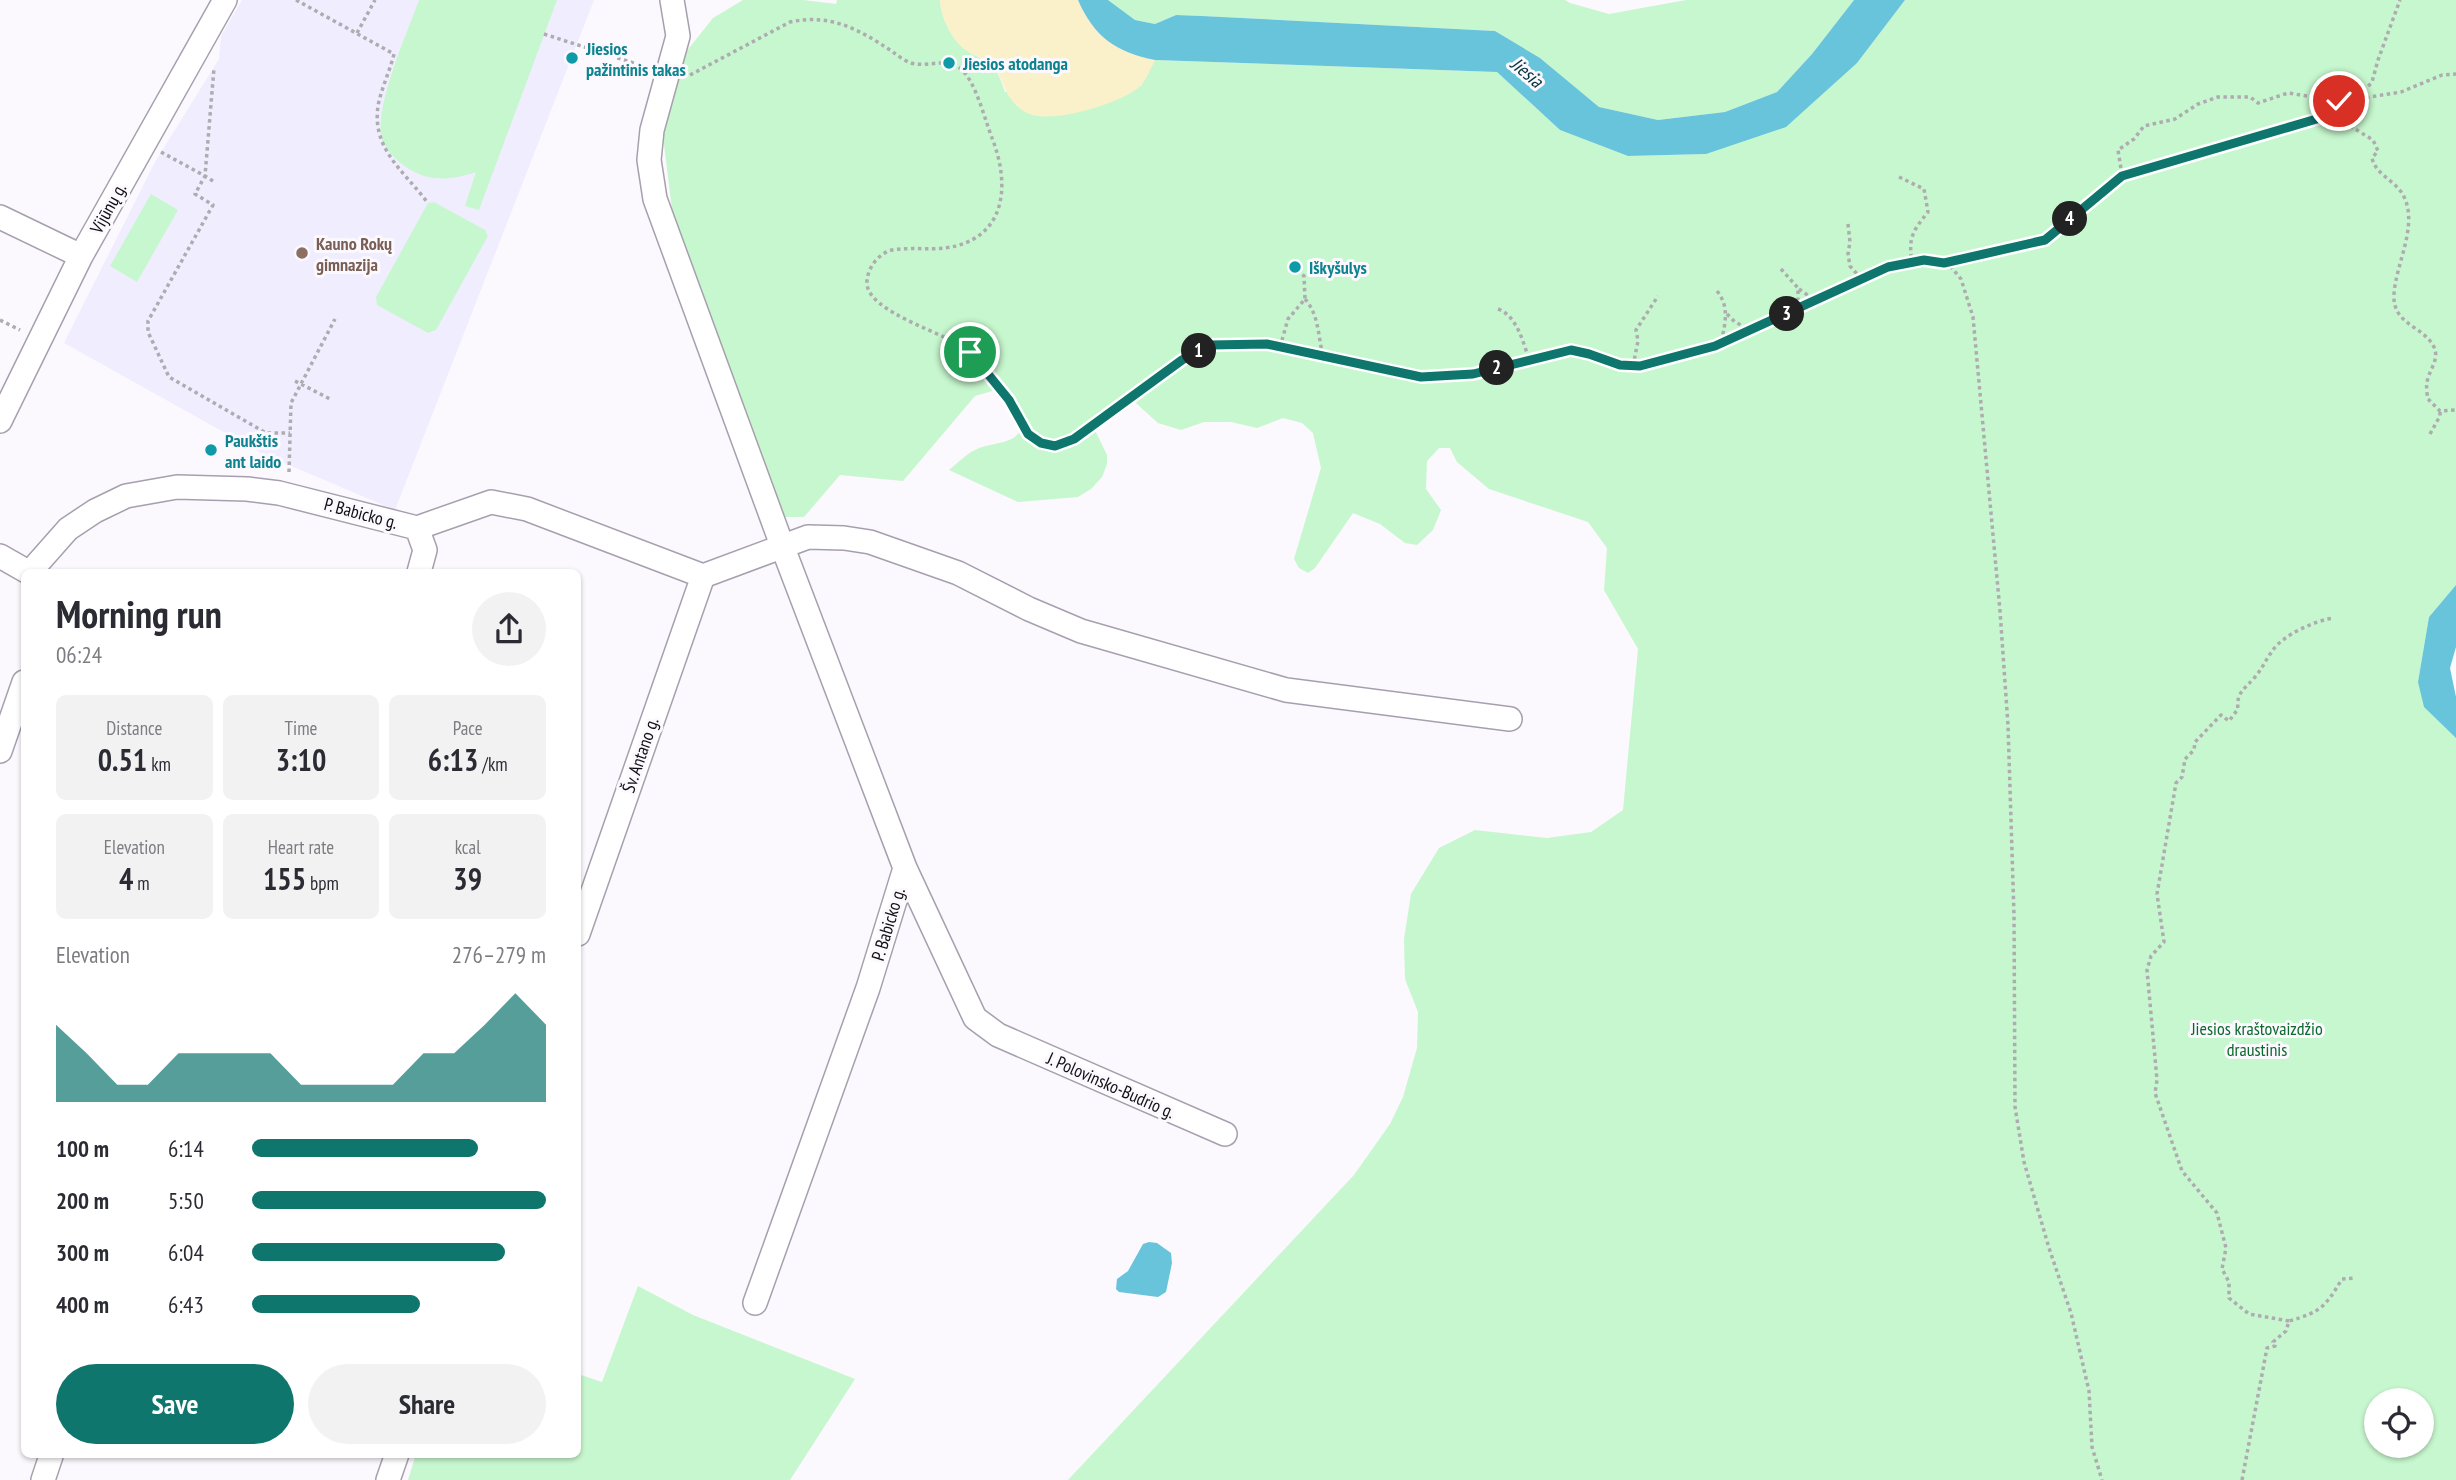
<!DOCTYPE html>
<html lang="en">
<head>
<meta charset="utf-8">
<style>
  :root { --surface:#fff; --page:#f2f2f3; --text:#2b2b33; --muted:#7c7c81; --accent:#0f766e }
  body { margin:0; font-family:"PT Sans Narrow",sans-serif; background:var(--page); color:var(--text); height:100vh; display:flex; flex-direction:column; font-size:26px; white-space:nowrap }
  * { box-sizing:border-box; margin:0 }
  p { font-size:23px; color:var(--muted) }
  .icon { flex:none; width:38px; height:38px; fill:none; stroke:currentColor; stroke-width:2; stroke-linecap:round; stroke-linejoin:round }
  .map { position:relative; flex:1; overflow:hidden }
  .drawer { position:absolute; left:21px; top:569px; width:560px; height:889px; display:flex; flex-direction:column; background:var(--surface); border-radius:10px; box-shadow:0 2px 5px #0004 }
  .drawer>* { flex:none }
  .buttons { position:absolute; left:2364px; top:1388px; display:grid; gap:14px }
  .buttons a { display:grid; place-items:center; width:70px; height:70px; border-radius:50%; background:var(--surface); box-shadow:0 2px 5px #0004; font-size:35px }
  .pin { position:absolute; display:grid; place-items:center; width:60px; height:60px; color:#fff; margin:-30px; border:4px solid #fff; border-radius:50%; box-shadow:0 2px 7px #0007 }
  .km { position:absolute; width:35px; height:35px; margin:-18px; border-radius:50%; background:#222; color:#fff; font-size:19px; line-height:35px; text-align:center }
  .round { display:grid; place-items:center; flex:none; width:74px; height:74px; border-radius:37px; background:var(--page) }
  .head { display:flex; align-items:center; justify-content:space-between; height:119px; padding:0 35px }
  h1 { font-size:38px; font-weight:700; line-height:52px }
  .stats { display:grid; grid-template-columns:repeat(3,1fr); gap:10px; height:119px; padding:7px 35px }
  .stats div { display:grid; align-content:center; border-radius:10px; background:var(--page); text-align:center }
  .stats b { font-size:30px; font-weight:700 }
  .stats small { font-size:19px; font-weight:400 }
  .stats p { font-size:19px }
  .chart { height:196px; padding:14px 35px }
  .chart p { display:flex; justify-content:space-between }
  .chart svg { width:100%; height:126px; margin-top:7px; fill:var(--accent); opacity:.7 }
  .action { display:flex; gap:14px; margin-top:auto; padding:14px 35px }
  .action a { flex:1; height:80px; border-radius:42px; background:var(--accent); color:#fff; font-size:28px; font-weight:700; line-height:80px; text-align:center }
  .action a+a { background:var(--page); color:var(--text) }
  ul { padding:0 35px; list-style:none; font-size:23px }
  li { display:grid; grid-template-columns:112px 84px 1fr; align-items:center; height:52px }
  li i { height:18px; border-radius:9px; background:var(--accent) }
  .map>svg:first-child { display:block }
  .education { fill:#f0edfe }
  .green { fill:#c7f7ce; fill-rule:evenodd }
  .sand { fill:#faf0ca }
  .water { fill:#68c4db }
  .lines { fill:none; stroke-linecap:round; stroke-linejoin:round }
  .street-casing { stroke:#a79fae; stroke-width:26 }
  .path { stroke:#aeabb1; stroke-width:3.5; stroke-dasharray:3.5 3.5; stroke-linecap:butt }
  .street { stroke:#fff; stroke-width:23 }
  .route-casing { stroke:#fff; stroke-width:14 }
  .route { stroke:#0f766e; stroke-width:9 }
  .culture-dot { fill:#0f9aa8; stroke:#fbf8fe; stroke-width:2.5 }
  .education-dot { fill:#8d6e63; stroke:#fbf8fe; stroke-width:2.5 }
  .labels { text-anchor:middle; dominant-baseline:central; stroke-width:6; stroke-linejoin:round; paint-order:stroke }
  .culture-label { font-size:18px; font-weight:bold; fill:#0d838f; stroke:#fbf8fe; text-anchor:start }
  .street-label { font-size:18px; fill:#120f14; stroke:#fbf8fe }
  .education-label { font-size:18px; font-weight:bold; fill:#785e54; stroke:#fbf8fe; text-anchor:start }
  .park-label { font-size:18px; fill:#0b692d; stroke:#fbf8fe }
  .water-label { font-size:19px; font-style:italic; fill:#04323c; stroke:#fbf8fe }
</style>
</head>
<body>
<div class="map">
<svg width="2456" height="1480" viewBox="0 0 2456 1480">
  <rect width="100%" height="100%" fill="#fbf8fe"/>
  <path class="education" d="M 242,0 L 594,0 L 395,510 L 263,454 L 64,343 L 155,162 L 219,59 L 221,36 Z"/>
  <path class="green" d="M 419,0 L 557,0 L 479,210 L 465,206 L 476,172 C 451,180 429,183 406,167 C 397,161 385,149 382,139 C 373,109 408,31 419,0 Z
    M 743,0 L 803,0 L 836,4 L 837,0 L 940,0 C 941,19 953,42 969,52 C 975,56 983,58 989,63 C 998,71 1001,80 1005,92 L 1141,86 L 1155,60 L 1497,72 L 1560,130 L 1628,156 L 1706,154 L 1857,63 L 1905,0 L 2456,0 L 2456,585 L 2429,617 L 2418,682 L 2456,735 L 2456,1480 L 1068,1480 L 1354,1175 L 1390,1124 L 1403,1097 L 1417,1048 L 1418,1012 L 1405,979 L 1404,939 L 1411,894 L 1439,848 L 1475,830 L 1547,838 L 1591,832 L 1623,810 L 1638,649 L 1604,590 L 1607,548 L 1588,522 L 1489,489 L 1457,462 L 1450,448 L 1439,448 L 1427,461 L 1426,489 L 1441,510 L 1433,530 L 1417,545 L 1405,543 L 1380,524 L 1353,513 L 1315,568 L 1308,573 L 1299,568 L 1294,559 L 1321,468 L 1313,433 L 1302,423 L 1283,418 L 1257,428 L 1231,422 L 1204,422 L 1181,430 L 1158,423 L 1127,395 L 1090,420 L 1107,455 L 1107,464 L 1102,477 L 1091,489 L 1078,497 L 1018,502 L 949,470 C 958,463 967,453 977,449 C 996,441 1017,446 1024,423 L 1003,388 L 975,396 L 903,481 L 840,475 L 804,517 L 783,517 L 672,210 L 663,136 L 682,57 L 713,18 ZM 2376,1400 L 2422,1400 L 2422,1446 L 2376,1446 Z
    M 1108,0 L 1565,0 L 1570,3 L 1609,14 L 1686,0 L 1854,0 L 1812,54 L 1777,92 L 1725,112 L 1658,120 L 1599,107 L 1540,58 L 1495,31 L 1202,16 L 1176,15 L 1155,24 L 1135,20 Z
    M 151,194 L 178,210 L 137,282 L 110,266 Z
    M 434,202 L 485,230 L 488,236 L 436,330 L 428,333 L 377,305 L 376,297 L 428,203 Z
    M 638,1286 L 693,1315 L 855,1379 L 790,1480 L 408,1480 L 416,1454 L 578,1454 L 578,1374 L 602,1382 Z"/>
  <path class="sand" d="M 940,0 L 1078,0 C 1094,37 1116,52 1155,60 C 1150,69 1146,82 1138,88 C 1118,104 1048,126 1025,112 C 1001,98 1005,73 987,61 C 979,56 970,54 963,48 C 950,37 941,16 940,0 Z"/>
  <path class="water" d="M 1078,0 L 1108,0 L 1135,20 L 1155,24 L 1176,15 L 1202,16 L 1495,31 L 1540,58 L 1599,107 L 1658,120 L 1725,112 L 1777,92 L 1812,54 L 1854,0 L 1905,0 L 1857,63 L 1786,127 L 1706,154 L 1628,156 L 1560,130 L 1497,72 L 1155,60 C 1116,52 1094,37 1078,0 Z
    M 2456,585 L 2456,647 L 2450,668 L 2456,697 L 2456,738 L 2424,707 L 2418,682 L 2429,617 Z
    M 1149,1242 L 1157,1243 L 1171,1253 L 1172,1263 L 1166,1292 L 1158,1297 L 1119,1292 L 1116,1289 L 1117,1279 L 1128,1271 L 1143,1244 Z"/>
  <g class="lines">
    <g class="street-casing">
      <path id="street" d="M 672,0 L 678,36 L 652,130 L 649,160 L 655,199 L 783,548 L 905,868 L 868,988 L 755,1303
        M 0,217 L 81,256
        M 0,421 L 81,256 L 225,0
        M 417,528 L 425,550 L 419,572
        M 0,556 L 28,572
        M 30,572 L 68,529 L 95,511 L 126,496 L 177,487 L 247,489 L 279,493 L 417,528 L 491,502 L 527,509 L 703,576 L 808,537 L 844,538 L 870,542 L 958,573 L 1029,609 L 1081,631 L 1286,690 L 1510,719
        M 0,751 L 24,682
        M 905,868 L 975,1018 L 998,1035 L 1225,1134
        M 578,934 L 703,576
        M 43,1480 L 51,1456
        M 388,1480 L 397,1454"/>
    </g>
    <path class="path" d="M 296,0 L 394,54 C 390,70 383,85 379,101 C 369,147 403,170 428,203
      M 357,33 L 375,0
      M 544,34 L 649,68
      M 690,75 L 790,22 C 831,13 860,30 893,52 C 898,56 905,61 911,63 C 928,68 948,56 962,70 C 976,83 985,120 992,138 C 1011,186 1006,240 945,248 C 928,250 910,247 892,250 C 879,253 868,267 867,281 C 864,313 952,334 972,353 C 985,366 998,384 1008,399 C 1030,429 1028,456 1074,439 L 1182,360 L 1210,345 L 1267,344 L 1421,377 L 1473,374 L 1571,350 L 1589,354 L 1620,365 L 1640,367 L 1715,346 L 1888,267 L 1924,260 L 1935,260 L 1951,267 L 1961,279 L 1973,317 L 2000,611 L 2008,725 L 2014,915 L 2015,1107 L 2024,1162 L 2049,1248 L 2071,1313 L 2089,1391 L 2092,1447 L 2102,1480
      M 2343,107 L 2347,124 L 2373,140 L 2378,151 L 2372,158 C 2376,176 2398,181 2405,199 C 2417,228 2396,264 2394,294 C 2392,325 2424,326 2434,347 C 2440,360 2428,371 2427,383 C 2426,388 2427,394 2428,399 L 2440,411 L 2456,410
      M 161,152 L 205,176 L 195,194 L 213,205 L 148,321 L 148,332 L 169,377 L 266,433 L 290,433
      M 2122,175 L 2118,150 L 2134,139 L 2144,126 L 2175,119 L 2198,104 L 2218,97 L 2250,97 L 2258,103 L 2288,93 L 2339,101 L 2357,99 L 2401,92 L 2442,75 L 2456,74
      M 1899,177 L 1924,189 L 1928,212 C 1913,231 1908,237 1912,262
      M 213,181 L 205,176 L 214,68
      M 1848,224 L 1850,242 L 1848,254 L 1850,266 L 1857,274 L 1858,281
      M 1944,263 L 2045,240 L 2122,175 L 2320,118 L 2357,99 L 2372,82 L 2378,60 L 2400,0
      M 1781,269 L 1798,288 L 1798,309
      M 1799,289 L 1816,301
      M 1717,291 C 1730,307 1725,324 1721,343
      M 1305,299 C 1319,315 1318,336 1323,356
      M 1498,309 C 1517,316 1523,342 1529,359
      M 1727,314 L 1735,322 L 1751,330
      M 0,320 L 20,330
      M 1280,347 L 1288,319 L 1305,299 L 1304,276 L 1295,267
      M 1633,366 L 1638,341 L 1636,330 L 1658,296
      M 295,381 L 330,399
      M 2430,434 L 2440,416 L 2440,411
      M 289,472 L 291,403 L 335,319
      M 2289,1321 L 2249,1314 L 2229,1298 L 2229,1282 L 2222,1269 L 2226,1248 L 2217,1213 L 2182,1171 L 2155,1093 L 2157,1080 L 2147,970 L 2151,956 L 2164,942 L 2157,894 L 2176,783 L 2182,777 L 2185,759 L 2194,750 L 2195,742 L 2221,715 L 2229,721 L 2238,709 C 2236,692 2245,689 2255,677 C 2262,669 2266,659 2273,650 C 2283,635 2316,620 2334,618
      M 2242,1480 L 2267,1348 L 2275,1346 L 2273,1342 L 2286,1331 L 2289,1321 C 2321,1312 2325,1307 2342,1279 L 2356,1278"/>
    <use href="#street" class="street"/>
  </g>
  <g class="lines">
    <g class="route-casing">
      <path id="route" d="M 970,352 L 1009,400 L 1028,434 L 1041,443 L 1055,446 L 1074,439 L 1182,360 L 1210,345 L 1267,344 L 1421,377 L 1473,374 L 1571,350 L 1589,354 L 1620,365 L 1640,366 L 1715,346 L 1888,267 L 1924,260 L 1944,263 L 2045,240 L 2122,176 L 2320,118 L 2357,99 L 2339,101"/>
    </g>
    <use href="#route" class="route"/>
  </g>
  <g class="culture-dot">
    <circle cx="572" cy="58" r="7"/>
    <circle cx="949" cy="63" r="7"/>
    <circle cx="1295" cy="267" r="7"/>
    <circle cx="211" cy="450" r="7"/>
  </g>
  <circle class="education-dot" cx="302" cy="253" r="7"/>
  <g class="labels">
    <g class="culture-label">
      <text x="586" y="48">Jiesios<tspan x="586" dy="21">pažintinis takas</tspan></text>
      <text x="963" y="63">Jiesios atodanga</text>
      <text x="1309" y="267">Iškyšulys</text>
      <text x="225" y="440">Paukštis<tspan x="225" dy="21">ant laido</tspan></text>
    </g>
    <g class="street-label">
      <text transform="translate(108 208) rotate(-61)">Vijūnų g.</text>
      <text transform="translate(361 513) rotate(15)">P. Babicko g.</text>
      <text transform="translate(640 755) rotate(-71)">Šv. Antano g.</text>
      <text transform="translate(888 924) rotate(-73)">P. Babicko g.</text>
      <text transform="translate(1111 1085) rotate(24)">J. Polovinsko-Budrio g.</text>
    </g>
    <g class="education-label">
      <text x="316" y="243">Kauno Rokų<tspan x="316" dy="21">gimnazija</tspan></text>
    </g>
    <g class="park-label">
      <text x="2257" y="1028">Jiesios kraštovaizdžio<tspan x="2257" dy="21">draustinis</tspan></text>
    </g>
    <g class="water-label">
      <text transform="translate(1527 72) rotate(40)">Jiesia</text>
    </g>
  </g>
</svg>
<div class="buttons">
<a><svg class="icon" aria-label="locate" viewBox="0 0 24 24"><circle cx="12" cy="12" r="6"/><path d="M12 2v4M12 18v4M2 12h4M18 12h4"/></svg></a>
</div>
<div class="pin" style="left:970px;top:352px;background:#1e9e55"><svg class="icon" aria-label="arrive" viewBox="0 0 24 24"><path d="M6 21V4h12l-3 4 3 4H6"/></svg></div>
<div class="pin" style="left:2339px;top:101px;background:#d93025"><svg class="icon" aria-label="check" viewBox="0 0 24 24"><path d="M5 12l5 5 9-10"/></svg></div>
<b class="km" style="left:1199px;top:351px">1</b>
<b class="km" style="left:1497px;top:368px">2</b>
<b class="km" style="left:1787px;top:314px">3</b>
<b class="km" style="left:2070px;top:219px">4</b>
<section class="drawer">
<div class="head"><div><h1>Morning run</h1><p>06:24</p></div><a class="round"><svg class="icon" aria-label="share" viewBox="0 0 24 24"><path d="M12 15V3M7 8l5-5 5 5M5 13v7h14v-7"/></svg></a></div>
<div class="stats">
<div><p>Distance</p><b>0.51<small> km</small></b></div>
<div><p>Time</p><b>3:10</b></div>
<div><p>Pace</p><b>6:13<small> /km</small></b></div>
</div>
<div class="stats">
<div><p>Elevation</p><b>4<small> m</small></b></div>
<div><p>Heart rate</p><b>155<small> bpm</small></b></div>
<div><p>kcal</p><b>39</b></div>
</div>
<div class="chart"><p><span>Elevation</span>276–279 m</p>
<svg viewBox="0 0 160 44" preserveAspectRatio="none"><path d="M0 44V17L10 27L20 38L30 38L40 27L50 27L60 27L70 27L80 38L90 38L100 38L110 38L120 27L130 27L140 17L150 6L160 17V44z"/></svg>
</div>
<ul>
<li><b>100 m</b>6:14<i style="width:77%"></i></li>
<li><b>200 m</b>5:50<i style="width:100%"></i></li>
<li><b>300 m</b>6:04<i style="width:86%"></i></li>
<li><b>400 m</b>6:43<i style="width:57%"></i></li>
</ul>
<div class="action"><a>Save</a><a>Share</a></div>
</section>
</div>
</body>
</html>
